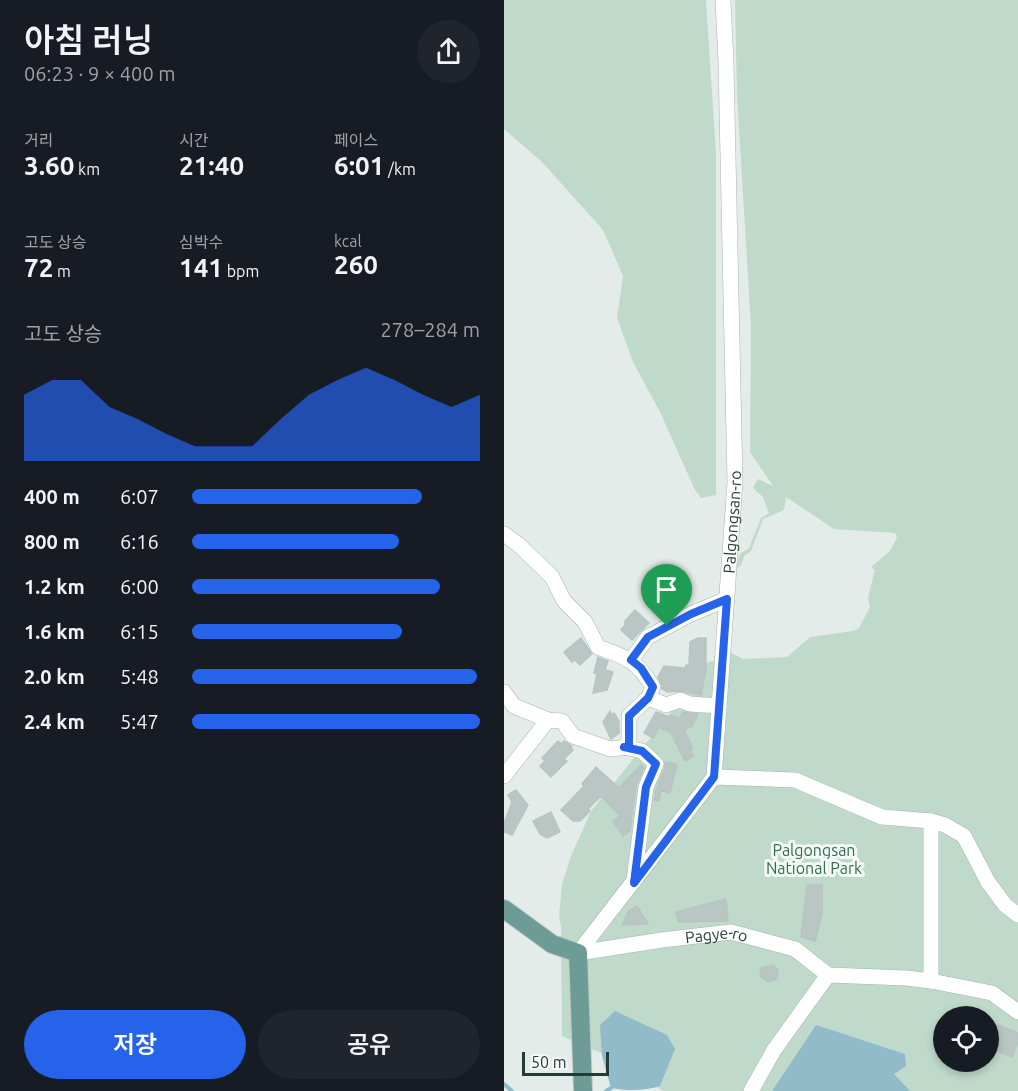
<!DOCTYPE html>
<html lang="ko">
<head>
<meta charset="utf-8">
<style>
  :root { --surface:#171b24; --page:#20242c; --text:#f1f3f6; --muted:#9ea1a6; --accent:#2563eb }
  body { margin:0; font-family:Ubuntu,"Noto Sans KR",sans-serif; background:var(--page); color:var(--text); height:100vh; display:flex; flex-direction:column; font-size:22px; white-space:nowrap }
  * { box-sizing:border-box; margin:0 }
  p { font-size:20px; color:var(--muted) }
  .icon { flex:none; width:33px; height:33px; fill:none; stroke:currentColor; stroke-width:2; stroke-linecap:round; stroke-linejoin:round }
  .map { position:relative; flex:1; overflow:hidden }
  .drawer { display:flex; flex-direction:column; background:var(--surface); width:504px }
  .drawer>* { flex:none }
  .fabs { position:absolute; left:429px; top:1006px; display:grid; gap:12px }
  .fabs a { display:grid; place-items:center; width:66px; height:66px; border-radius:50%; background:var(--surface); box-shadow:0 3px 9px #0003; font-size:30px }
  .scale { position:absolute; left:18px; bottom:15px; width:87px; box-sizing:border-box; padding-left:6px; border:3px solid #253b38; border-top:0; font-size:16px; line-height:21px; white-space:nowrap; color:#253b38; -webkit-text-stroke:4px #f4f9f7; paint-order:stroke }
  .pin { position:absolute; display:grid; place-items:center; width:51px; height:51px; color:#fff; margin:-62px -26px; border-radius:50% 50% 50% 0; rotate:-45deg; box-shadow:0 0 6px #0007 }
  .pin .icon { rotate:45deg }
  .round { display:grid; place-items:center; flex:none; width:63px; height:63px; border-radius:32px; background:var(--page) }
  .head { display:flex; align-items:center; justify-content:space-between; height:102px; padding:0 24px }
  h1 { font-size:33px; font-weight:600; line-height:45px }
  .figures { display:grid; grid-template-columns:repeat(3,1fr); gap:9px; height:102px; padding:6px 24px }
  .figures div { display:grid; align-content:center }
  .figures b { font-size:26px; font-weight:600 }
  .figures small { font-size:16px; font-weight:400 }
  .figures p { font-size:16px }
  .chart { height:168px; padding:12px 24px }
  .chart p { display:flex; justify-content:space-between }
  .chart svg { width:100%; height:108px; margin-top:6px; fill:var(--accent); opacity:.7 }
  .primary-button { display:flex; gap:12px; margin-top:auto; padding:12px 24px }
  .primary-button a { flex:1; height:69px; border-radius:36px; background:var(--accent); color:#fff; font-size:24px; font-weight:600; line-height:69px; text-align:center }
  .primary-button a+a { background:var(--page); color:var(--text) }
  ul { padding:0 24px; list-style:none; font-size:20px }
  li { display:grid; grid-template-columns:96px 72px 1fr; align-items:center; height:45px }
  li i { height:15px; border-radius:8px; background:var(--accent) }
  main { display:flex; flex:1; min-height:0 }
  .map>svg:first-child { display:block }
  .green { fill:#bfdaca; fill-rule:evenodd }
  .water { fill:#92bbca }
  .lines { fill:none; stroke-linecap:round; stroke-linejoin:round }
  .stream { stroke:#92bbca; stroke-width:4 }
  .building { fill:#bac6c3; stroke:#b7c5c1; stroke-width:1.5 }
  .minor-casing { stroke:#a7b3b0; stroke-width:16 }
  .major-casing { stroke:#c2c8c7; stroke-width:20 }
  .minor { stroke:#fff; stroke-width:15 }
  .major { stroke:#6d9c96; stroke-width:18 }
  .route-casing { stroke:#fff; stroke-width:12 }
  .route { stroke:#2563eb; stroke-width:8 }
  .labels { text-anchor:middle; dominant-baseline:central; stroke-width:6; stroke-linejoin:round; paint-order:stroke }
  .street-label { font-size:16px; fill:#253b38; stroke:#f4f9f7 }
  .park-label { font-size:16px; fill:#346e52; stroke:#f4f9f7 }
</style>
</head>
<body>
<main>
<section class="drawer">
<div class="head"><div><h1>아침 러닝</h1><p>06:23 · 9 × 400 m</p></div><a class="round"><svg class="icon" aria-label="share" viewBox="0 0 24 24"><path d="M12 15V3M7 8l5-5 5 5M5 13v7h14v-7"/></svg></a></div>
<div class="figures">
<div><p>거리</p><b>3.60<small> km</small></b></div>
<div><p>시간</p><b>21:40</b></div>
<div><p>페이스</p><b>6:01<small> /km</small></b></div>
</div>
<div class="figures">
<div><p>고도 상승</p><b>72<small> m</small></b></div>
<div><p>심박수</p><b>141<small> bpm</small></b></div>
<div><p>kcal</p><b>260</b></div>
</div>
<div class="chart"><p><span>고도 상승</span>278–284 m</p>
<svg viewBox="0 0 160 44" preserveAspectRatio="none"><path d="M0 44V17L10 11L20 11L30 22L40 27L50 33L60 38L70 38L80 38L90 27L100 17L110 11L120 6L130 11L140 17L150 22L160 17V44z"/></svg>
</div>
<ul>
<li><b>400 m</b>6:07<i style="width:80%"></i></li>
<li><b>800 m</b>6:16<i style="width:72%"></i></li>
<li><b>1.2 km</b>6:00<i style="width:86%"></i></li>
<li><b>1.6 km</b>6:15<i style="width:73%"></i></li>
<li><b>2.0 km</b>5:48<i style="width:99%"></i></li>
<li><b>2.4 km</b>5:47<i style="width:100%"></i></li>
</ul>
<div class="primary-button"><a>저장</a><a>공유</a></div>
</section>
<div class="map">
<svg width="514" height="1091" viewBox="0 0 514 1091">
  <rect width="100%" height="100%" fill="#e4ece9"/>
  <path class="green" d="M 0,0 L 202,0 L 212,154 L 212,495 L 197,498 L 191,490 L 156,412 L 129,362 L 113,318 L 119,276 L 99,230 L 38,162 L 0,129 Z
    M 231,0 L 514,0 L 514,1091 L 159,1091 L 111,1059 L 58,1036 L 57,927 L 55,916 L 58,884 L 67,856 L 87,811 L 161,720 L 171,706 L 188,668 C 203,662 214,661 226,652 L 239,659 L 283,657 L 306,637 L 349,631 L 355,628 L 366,607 L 364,597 L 371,570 L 367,567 L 386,551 L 393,537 L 391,533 L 330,529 L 282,497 L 280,510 L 259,519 L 247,551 L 240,556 L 237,565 L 233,568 L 229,580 L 236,554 L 245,548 L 257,518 L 265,513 L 259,497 L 249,488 L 254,479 L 269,486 L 246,452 L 247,326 L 233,96 ZM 440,1017 L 484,1017 L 484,1062 L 440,1062 Z"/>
  <path class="water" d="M 111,1011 L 163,1035 L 171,1049 L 156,1086 C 142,1091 121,1091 107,1088 L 98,1056 L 96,1025 Z
    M 312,1025 L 401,1054 L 402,1066 L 390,1074 L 406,1091 L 268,1091 Z"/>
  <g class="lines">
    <path class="stream" d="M 0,1084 L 8,1091
      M 102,1091 L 107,1088"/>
  </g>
  <path class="building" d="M 131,610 L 145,623 L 128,640 L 117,630 L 121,625 L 121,621 Z
    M 77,638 L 88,654 L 76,665 L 71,660 L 68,662 L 60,652 Z
    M 194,638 L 202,638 L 202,670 L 197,695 L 179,691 L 164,692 L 158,689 L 154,677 L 160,666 L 181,668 L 182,665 L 185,665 L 186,642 Z
    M 94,657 L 104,661 L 101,670 L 109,672 L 103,690 L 89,693 L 93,674 L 90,673 Z
    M 106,711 L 108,715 L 110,713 L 115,721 L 115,733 L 107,739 L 99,722 Z
    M 152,712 L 166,717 L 167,715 L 175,719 L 179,712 L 194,714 L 188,726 L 180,730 L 189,748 L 186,749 L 190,756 L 181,761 L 167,733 L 155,727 L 149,738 L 140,733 Z
    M 54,741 L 58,744 L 60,741 L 68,746 L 67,749 L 69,750 L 60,759 L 63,761 L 47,777 L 36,766 L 41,761 L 38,758 Z
    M 161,762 L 173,764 L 166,793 L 157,790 L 155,801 L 150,800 L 152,790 L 161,768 Z
    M 137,765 L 140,768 L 132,785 L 126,831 L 119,836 L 109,821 L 116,816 L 97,796 L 84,809 L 86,811 L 76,821 L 69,821 L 57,810 L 80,786 L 78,784 L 92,767 L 115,788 Z
    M 12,790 L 24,805 L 8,835 L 0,832 L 0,823 L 8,802 L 4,795 Z
    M 47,812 L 56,832 L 43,838 L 36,834 L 29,821 Z
    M 303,885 L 318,885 L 318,914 L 311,941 L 297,937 Z
    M 222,899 L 224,921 L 174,922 L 172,912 Z
    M 133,906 L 144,924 L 118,925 L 125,911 Z
    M 269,965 L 274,970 L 273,979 L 264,982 L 256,976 L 257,968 Z
    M 484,1021 L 514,1033 L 514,1042 L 508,1057 L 484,1047 Z"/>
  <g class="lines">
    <g class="minor-casing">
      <g id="minor">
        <path d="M 0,534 L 15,545 L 48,577 L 60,601 L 81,622 L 94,647 C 124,658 131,659 149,687 L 144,698"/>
        <path d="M 127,660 L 144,637 L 187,614 L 223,599"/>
        <path d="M 0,692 L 10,706 L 44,720 L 58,721 L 69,736 L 106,749 L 125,747 L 125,716 L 144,698 L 162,705 L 176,700 L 186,704 L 215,706"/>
        <path d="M 120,747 L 138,751 L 152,764 L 142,787 L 130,880"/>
        <path d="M 0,776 L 44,720"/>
        <path d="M 210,777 L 291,780 L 378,817 L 427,821 L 441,825 L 460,836 L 484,882 L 501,905 L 514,915"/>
        <path d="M 427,821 L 427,981"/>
        <path id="s1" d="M 74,953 L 210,777 L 231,482 L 222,63 L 219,0"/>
        <path id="s2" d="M 74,953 L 158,940 L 227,932 L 291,949 L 324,975 L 402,978 L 427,981 L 488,993 L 514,1012"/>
        <path d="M 247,1091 L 270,1050 L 324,975"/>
      </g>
    </g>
    <g class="major-casing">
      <path id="major" d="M 0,909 L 48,944 L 74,953 L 79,1091"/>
    </g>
    <use href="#minor" class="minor"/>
    <use href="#major" class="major"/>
  </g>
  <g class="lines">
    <g class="route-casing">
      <path id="route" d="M 223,599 L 210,777 L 130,883 L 142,787 L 152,764 L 138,751 L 120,747 L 125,747 L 125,716 L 144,698 L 149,687 L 137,668 L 127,660 L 144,637 L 187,614 Z"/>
    </g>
    <use href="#route" class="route"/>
  </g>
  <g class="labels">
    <g class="street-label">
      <text stroke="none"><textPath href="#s1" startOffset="478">Palgongsan-ro</textPath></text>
      <text stroke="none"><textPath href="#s2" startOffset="140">Pagye-ro</textPath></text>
    </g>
    <g class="park-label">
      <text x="310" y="850">Palgongsan<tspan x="310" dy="18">National Park</tspan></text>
    </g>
  </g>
</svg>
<div class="fabs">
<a><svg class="icon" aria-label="locate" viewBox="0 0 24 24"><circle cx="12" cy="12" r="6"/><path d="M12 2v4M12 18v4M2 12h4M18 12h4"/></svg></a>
</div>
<div class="scale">50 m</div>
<div class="pin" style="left:163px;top:626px;background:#1e9e55"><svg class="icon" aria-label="arrive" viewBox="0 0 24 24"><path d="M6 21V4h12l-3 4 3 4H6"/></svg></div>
</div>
</main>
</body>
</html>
